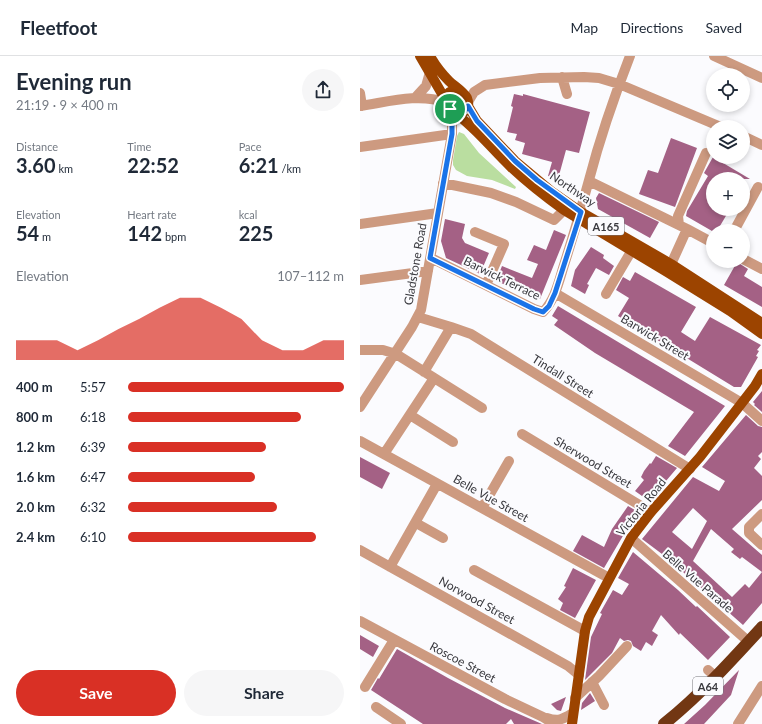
<!DOCTYPE html>
<html lang="en">
<head>
<meta charset="utf-8">
<style>
  :root { --surface:#fff; --page:#f6f6f7; --text:#1f2937; --muted:#747a83; --line:#e0e1e3; --accent:#d93025 }
  body { margin:0; font-family:Lato,sans-serif; background:var(--page); color:var(--text); height:100vh; display:flex; flex-direction:column; font-size:15px; white-space:nowrap }
  * { box-sizing:border-box; margin:0 }
  p { font-size:13px; color:var(--muted) }
  .icon { flex:none; width:22px; height:22px; fill:none; stroke:currentColor; stroke-width:2; stroke-linecap:round; stroke-linejoin:round }
  .map { position:relative; flex:1; overflow:hidden }
  .panel { display:flex; flex-direction:column; background:var(--surface); width:360px }
  .panel>* { flex:none }
  .buttons { position:absolute; left:346px; top:12px; display:grid; gap:8px }
  .buttons a { display:grid; place-items:center; width:44px; height:44px; border-radius:50%; background:var(--surface); box-shadow:0 2px 6px #0003; font-size:20px }
  .pin { position:absolute; display:grid; place-items:center; width:34px; height:34px; color:#fff; margin:-17px; border:2px solid #fff; border-radius:50%; box-shadow:0 1px 4px #0007 }
  .round { display:grid; place-items:center; flex:none; width:42px; height:42px; border-radius:21px; background:var(--page) }
  .overview { display:flex; align-items:center; justify-content:space-between; height:68px; padding:0 16px }
  h1 { font-size:22px; font-weight:700; line-height:30px }
  .stats { display:grid; grid-template-columns:repeat(3,1fr); gap:6px; height:68px; padding:4px 16px }
  .stats div { display:grid; align-content:center }
  .stats b { font-size:20px; font-weight:700 }
  .stats small { font-size:11px; font-weight:400 }
  .stats p { font-size:11px }
  .chart { height:112px; padding:8px 16px }
  .chart p { display:flex; justify-content:space-between }
  .chart svg { width:100%; height:72px; margin-top:4px; fill:var(--accent); opacity:.7 }
  .button { display:flex; gap:8px; margin-top:auto; padding:8px 16px }
  .button a { flex:1; height:46px; border-radius:24px; background:var(--accent); color:#fff; font-size:16px; font-weight:700; line-height:46px; text-align:center }
  .button a+a { background:var(--page); color:var(--text) }
  ul { padding:0 16px; list-style:none; font-size:13px }
  li { display:grid; grid-template-columns:64px 48px 1fr; align-items:center; height:30px }
  li i { height:10px; border-radius:5px; background:var(--accent) }
  header { display:flex; align-items:center; gap:24px; box-sizing:border-box; height:56px; padding:0 20px; background:var(--surface); border-bottom:1px solid var(--line) }
  header strong { font-size:19px }
  nav { display:flex; gap:22px; margin-inline-start:auto; font-size:14px }
  main { display:flex; flex:1; min-height:0 }
  .map>svg:first-child { display:block }
  .green { fill:#badea0 }
  .building { fill:#a46185; fill-rule:evenodd }
  .lines { fill:none; stroke-linecap:round; stroke-linejoin:round }
  .minor { stroke:#cd9a80; stroke-width:10 }
  .major { stroke:#9c4400; stroke-width:10 }
  .highway { stroke:#723713; stroke-width:12 }
  .route-casing { stroke:#fff; stroke-width:8 }
  .route { stroke:#1a73e8; stroke-width:5 }
  .labels { text-anchor:middle; dominant-baseline:central; stroke-width:4; stroke-linejoin:round; paint-order:stroke }
  .shield { fill:#fbfbfe; stroke:#737378; stroke-width:1 }
  .shield-label { font-size:11px; font-weight:bold; fill:#39393e }
  .street-label { font-size:12px; fill:#39393e; stroke:#fbfbfe }
</style>
</head>
<body>
<header>
<strong>Fleetfoot</strong>
<nav><a>Map</a><a>Directions</a><a>Saved</a></nav>
</header>
<main>
<section class="panel">
<div class="overview"><div><h1>Evening run</h1><p>21:19 · 9 × 400 m</p></div><a class="round"><svg class="icon" aria-label="share" viewBox="0 0 24 24"><path d="M12 15V3M7 8l5-5 5 5M5 13v7h14v-7"/></svg></a></div>
<div class="stats">
<div><p>Distance</p><b>3.60<small> km</small></b></div>
<div><p>Time</p><b>22:52</b></div>
<div><p>Pace</p><b>6:21<small> /km</small></b></div>
</div>
<div class="stats">
<div><p>Elevation</p><b>54<small> m</small></b></div>
<div><p>Heart rate</p><b>142<small> bpm</small></b></div>
<div><p>kcal</p><b>225</b></div>
</div>
<div class="chart"><p><span>Elevation</span>107–112 m</p>
<svg viewBox="0 0 160 44" preserveAspectRatio="none"><path d="M0 44V32L10 32L20 32L30 38L40 32L50 25L60 19L70 12L80 6L90 6L100 12L110 19L120 32L130 38L140 38L150 32L160 32V44z"/></svg>
</div>
<ul>
<li><b>400 m</b>5:57<i style="width:100%"></i></li>
<li><b>800 m</b>6:18<i style="width:80%"></i></li>
<li><b>1.2 km</b>6:39<i style="width:64%"></i></li>
<li><b>1.6 km</b>6:47<i style="width:59%"></i></li>
<li><b>2.0 km</b>6:32<i style="width:69%"></i></li>
<li><b>2.4 km</b>6:10<i style="width:87%"></i></li>
</ul>
<div class="button"><a>Save</a><a>Share</a></div>
</section>
<div class="map">
<svg width="402" height="668" viewBox="0 0 402 668">
  <rect width="100%" height="100%" fill="#fbfbfe"/>
  <path class="green" d="M 99,76 L 104,78 L 119,97 L 156,131 L 155,133 L 132,124 L 107,120 L 96,114 L 93,109 L 93,104 L 97,80 Z"/>
  <path class="building" d="M 154,38 L 163,40 L 163,38 L 230,56 L 219,97 L 206,94 L 198,123 L 188,120 L 192,106 L 162,98 L 165,87 L 155,84 L 157,78 L 147,76 L 153,51 L 151,50 Z
    M 311,82 L 337,92 L 315,151 L 279,138 L 288,114 L 298,117 Z
    M 353,101 L 390,123 L 353,123 L 353,153 L 370,153 L 357,175 L 352,175 L 326,160 L 327,155 L 348,120 L 344,117 Z
    M 239,137 L 299,166 L 290,182 L 238,153 L 236,142 Z
    M 85,163 L 105,168 L 102,182 L 105,187 L 129,197 L 120,218 L 86,202 L 81,185 Z
    M 194,174 L 206,179 L 180,243 L 136,225 L 142,210 L 172,222 L 178,208 L 167,204 L 174,189 L 186,194 Z
    M 231,191 L 244,199 L 243,202 L 254,210 L 249,219 L 236,212 L 227,228 L 229,229 L 225,238 L 211,230 L 215,214 Z
    M 377,206 L 388,213 L 384,220 L 402,231 L 402,251 L 364,229 Z
    M 275,216 L 336,251 L 321,276 L 335,285 L 350,261 L 401,289 L 397,294 L 399,295 L 396,300 L 398,301 L 381,331 L 374,331 L 258,260 L 269,242 L 256,234 L 263,221 L 270,225 Z
    M 198,250 L 365,350 L 325,400 L 308,390 L 334,356 L 235,297 L 194,269 L 198,264 L 192,260 Z
    M 402,335 L 402,356 L 394,349 L 395,348 L 393,346 Z
    M 386,359 L 398,370 L 402,371 L 402,396 L 398,400 L 401,403 L 394,412 L 402,420 L 402,444 L 372,473 L 402,499 L 402,516 L 382,501 L 380,503 L 371,496 L 374,493 L 351,473 L 333,505 L 372,541 L 385,528 L 389,532 L 402,516 L 402,547 L 383,569 L 306,501 L 282,483 L 333,421 L 359,435 L 365,425 L 342,411 ZM 333,452 L 347,465 L 332,493 L 312,476 Z
    M 296,400 L 317,412 L 289,445 L 275,435 L 284,424 L 281,421 L 284,415 L 290,407 L 291,408 Z
    M 0,401 L 30,417 L 22,433 L 0,421 Z
    M 268,450 L 280,457 L 267,473 L 244,512 L 213,495 L 222,479 L 244,491 L 252,473 Z
    M 273,496 L 318,534 L 336,551 L 337,550 L 370,581 L 348,604 L 320,577 L 319,579 L 301,559 L 292,575 L 298,579 L 292,590 L 286,586 L 281,595 L 273,590 L 271,585 L 268,584 L 264,585 L 260,582 L 252,597 L 225,624 L 231,581 L 242,558 L 240,557 L 253,534 L 262,539 L 269,528 L 258,522 Z
    M 213,512 L 236,524 L 215,562 L 200,554 L 203,547 L 198,543 L 206,531 L 204,530 Z
    M 0,579 L 19,590 L 13,601 L 0,593 Z
    M 37,593 L 88,622 L 145,652 L 182,668 L 154,668 L 151,663 L 146,668 L 63,668 L 11,634 L 18,622 L 19,623 Z
    M 379,614 L 371,639 L 344,668 L 324,668 L 345,649 Z
    M 230,637 L 235,645 L 221,654 L 222,647 Z
    M 206,641 L 201,655 L 197,654 L 191,648 Z"/>
  <g class="lines">
    <path class="minor" d="M 354,0 L 402,22
      M 202,21 L 207,38
      M 0,37 L 2,50
      M 55,42 L 66,30 L 70,16
      M 108,46 L 114,36 L 125,29 L 180,22 L 224,21 L 239,22 L 259,28 L 361,71
      M 0,50 C 28,46 58,37 85,46
      M 383,80 L 402,89
      M 0,91 L 92,78
      M 229,125 L 327,173 L 353,187
      M 83,127 L 131,137 L 156,146 L 194,164 L 204,154
      M 0,168 L 78,157
      M 319,169 L 318,160 L 346,97
      M 374,175 L 398,131
      M 115,176 L 144,188 L 126,229
      M 71,202 L 174,253 L 183,256 C 195,244 199,225 204,209 C 213,181 221,153 229,124 C 240,82 254,41 270,0
      M 383,203 L 402,213
      M 308,215 L 327,173
      M 0,224 L 68,215
      M 195,237 L 382,347 L 402,365
      M 246,238 L 272,194
      M 58,261 L 91,271 L 111,278 L 330,413
      M 0,294 L 23,294 L 36,298 L 122,352
      M 64,316 L 91,271
      M 0,351 L 52,271 L 61,254 L 92,78 L 92,65 L 90,53
      M 50,359 L 93,386
      M 162,378 L 291,456
      M 0,385 L 249,522
      M 24,398 L 74,322
      M 122,452 L 149,405
      M 402,458 L 389,471 L 389,477 L 402,489
      M 56,467 L 83,482
      M 271,482 L 389,586
      M 0,494 L 208,610 L 219,619
      M 30,511 L 77,428
      M 114,514 L 225,575
      M 0,565 L 145,643 L 183,661 L 194,668
      M 348,614 L 356,621
      M 232,626 L 244,649
      M 5,631 L 34,584
      M 215,642 L 239,620 L 267,590
      M 16,651 L 41,668
      M 187,662 C 199,666 203,663 213,657
      M 378,668 L 402,630"/>
    <path class="major" d="M 60,0 L 85,43
      M 70,0 C 75,9 81,17 89,25 C 94,30 103,35 107,42 C 109,47 109,53 104,56 C 95,62 86,51 85,43 C 88,35 93,33 100,36
      M 108,50 L 117,65 L 155,105 L 191,135 L 221,156 L 311,208 L 402,267
      M 95,57 C 116,72 132,93 151,111 C 168,127 186,141 204,154 L 307,216 L 370,255 L 402,278
      M 212,668 L 225,575 L 229,561 L 271,482 L 291,456 L 340,401 L 395,330 L 402,318"/>
    <path class="highway" d="M 304,668 C 341,638 370,606 402,571"/>
  </g>
  <g class="lines">
    <g class="route-casing">
      <path id="route" d="M 108,50 L 117,65 L 155,105 L 177,124 L 221,156 L 195,237 L 189,250 L 183,256 L 174,253 L 70,202 L 92,78 L 92,65 L 90,53 C 97,59 104,59 108,50 Z"/>
    </g>
    <use href="#route" class="route"/>
  </g>
  <g class="labels">
    <g class="shield">
      <rect x="228" y="161" width="36" height="18" rx="3"/>
      <rect x="333" y="621" width="30" height="18" rx="3"/>
    </g>
    <g class="shield-label">
      <text x="246" y="170">A165</text>
      <text x="348" y="630">A64</text>
    </g>
    <g class="street-label">
      <text transform="translate(213 133) rotate(34)">Northway</text>
      <text transform="translate(55 208) rotate(-80)">Gladstone Road</text>
      <text transform="translate(142 222) rotate(26)">Barwick Terrace</text>
      <text transform="translate(295 281) rotate(31)">Barwick Street</text>
      <text transform="translate(203 320) rotate(32)">Tindall Street</text>
      <text transform="translate(233 406) rotate(31)">Sherwood Street</text>
      <text transform="translate(131 442) rotate(29)">Belle Vue Street</text>
      <text transform="translate(281 451) rotate(-51)">Victoria Road</text>
      <text transform="translate(338 525) rotate(41)">Belle Vue Parade</text>
      <text transform="translate(117 544) rotate(29)">Norwood Street</text>
      <text transform="translate(103 606) rotate(28)">Roscoe Street</text>
    </g>
  </g>
</svg>
<div class="buttons">
<a><svg class="icon" aria-label="locate" viewBox="0 0 24 24"><circle cx="12" cy="12" r="6"/><path d="M12 2v4M12 18v4M2 12h4M18 12h4"/></svg></a>
<a><svg class="icon" aria-label="layers" viewBox="0 0 24 24"><path d="M12 4l9 5-9 5-9-5zM3 14l9 5 9-5"/></svg></a>
<a>+</a>
<a>−</a>
</div>
<div class="pin" style="left:90px;top:53px;background:#1e9e55"><svg class="icon" aria-label="arrive" viewBox="0 0 24 24"><path d="M6 21V4h12l-3 4 3 4H6"/></svg></div>
</div>
</main>
</body>
</html>
